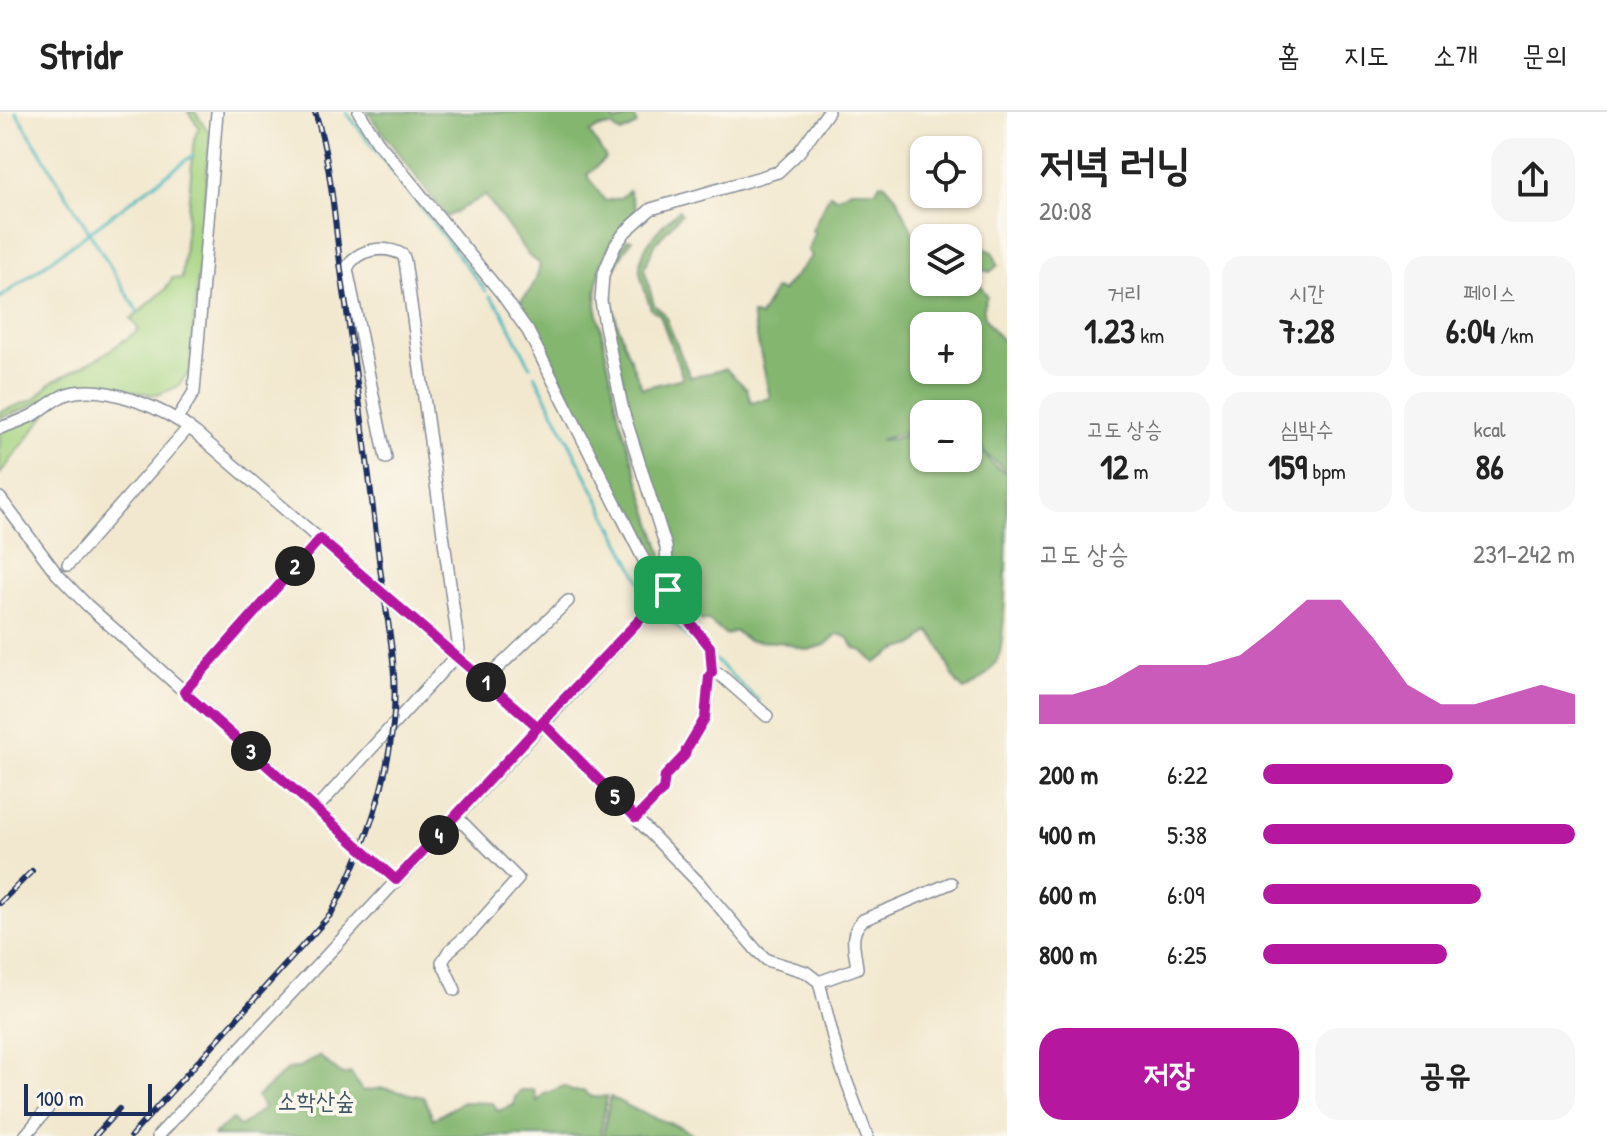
<!DOCTYPE html>
<html lang="ko">
<head>
<meta charset="utf-8">
<style>
  :root { --surface:#fff; --page:#f6f6f6; --text:#222; --muted:#767676; --line:#e0e0e0; --accent:#b5179e }
  body { margin:0; font-family:"Patrick Hand","Poor Story",sans-serif; background:var(--page); color:var(--text); height:100vh; display:flex; flex-direction:column; font-size:30px; white-space:nowrap }
  * { box-sizing:border-box; margin:0 }
  p { font-size:26px; color:var(--muted) }
  .icon { flex:none; width:44px; height:44px; fill:none; stroke:currentColor; stroke-width:2; stroke-linecap:round; stroke-linejoin:round }
  .map { position:relative; flex:1; overflow:hidden }
  .panel { display:flex; flex-direction:column; background:var(--surface); width:600px }
  .panel>* { flex:none }
  .controls { position:absolute; left:910px; top:24px; display:grid; gap:16px }
  .controls a { display:grid; place-items:center; width:72px; height:72px; border-radius:16px; background:var(--surface); box-shadow:0 2px 6px #0004; font-size:40px }
  .scale { position:absolute; left:24px; bottom:20px; width:128px; box-sizing:border-box; padding-left:8px; border:4px solid #1b2f5e; border-top:0; font-size:22px; line-height:28px; white-space:nowrap; color:#1b2f5e; -webkit-text-stroke:6px #fbf7ec; paint-order:stroke }
  .pin { position:absolute; display:grid; place-items:center; width:68px; height:68px; color:#fff; margin:-34px; border-radius:16px; box-shadow:0 4px 12px #0006 }
  .km { position:absolute; width:40px; height:40px; margin:-20px; border-radius:50%; background:#222; color:#fff; font-size:22px; line-height:40px; text-align:center }
  .round { display:grid; place-items:center; flex:none; width:84px; height:84px; border-radius:24px; background:var(--page) }
  .summary { display:flex; align-items:center; justify-content:space-between; height:136px; padding:0 32px }
  h1 { font-size:44px; font-weight:700; line-height:60px }
  .metrics { display:grid; grid-template-columns:repeat(3,1fr); gap:12px; height:136px; padding:8px 32px }
  .metrics div { display:grid; align-content:center; border-radius:20px; background:var(--page); text-align:center }
  .metrics b { font-size:34px; font-weight:700 }
  .metrics small { font-size:22px; font-weight:400 }
  .metrics p { font-size:22px }
  .chart { height:224px; padding:16px 32px }
  .chart p { display:flex; justify-content:space-between }
  .chart svg { width:100%; height:144px; margin-top:8px; fill:var(--accent); opacity:.7 }
  .action { display:flex; gap:16px; margin-top:auto; padding:16px 32px }
  .action a { flex:1; height:92px; border-radius:24px; background:var(--accent); color:#fff; font-size:32px; font-weight:700; line-height:92px; text-align:center }
  .action a+a { background:var(--page); color:var(--text) }
  ul { padding:0 32px; list-style:none; font-size:26px }
  li { display:grid; grid-template-columns:128px 96px 1fr; align-items:center; height:60px }
  li i { height:20px; border-radius:10px; background:var(--accent) }
  header { display:flex; align-items:center; gap:48px; box-sizing:border-box; height:112px; padding:0 40px; background:var(--surface); border-bottom:2px solid var(--line) }
  header strong { font-size:38px }
  nav { display:flex; gap:44px; margin-inline-start:auto; font-size:28px }
  main { display:flex; flex:1; min-height:0 }
  .map>svg:first-child { display:block }
  .green { fill:#a6d481; stroke:#608270; stroke-width:2 }
  .forest { fill:#84b66f; stroke:#507266; stroke-width:2; fill-rule:evenodd }
  .lines { fill:none; stroke-linecap:round; stroke-linejoin:round }
  .stream { stroke:#48b7be; stroke-width:3 }
  .minor-casing { stroke:#868c96; stroke-width:14 }
  .minor { stroke:#fff; stroke-width:11 }
  .rail-casing { stroke:#1b2f5e; stroke-width:6 }
  .rail { stroke:#fbf7ec; stroke-width:3; stroke-dasharray:9; stroke-linecap:butt }
  .route-casing { stroke:#fff; stroke-width:16 }
  .route { stroke:#b5179e; stroke-width:10 }
  .labels { text-anchor:middle; dominant-baseline:central; stroke-width:7; stroke-linejoin:round; paint-order:stroke }
  .park-label { font-size:24px; fill:#3e5867; stroke:#fbf7ec }
</style>
</head>
<body>
<header>
<strong>Stridr</strong>
<nav><a>홈</a><a>지도</a><a>소개</a><a>문의</a></nav>
</header>
<main>
<div class="map">
<svg width="1007" height="1024" viewBox="0 0 1007 1024">
  <rect width="100%" height="100%" fill="#fbf7ec"/>
  <filter id="ink" filterUnits="userSpaceOnUse"><feTurbulence type="fractalNoise" baseFrequency=".0125" numOctaves="2"/><feDisplacementMap in="SourceGraphic" scale="16" xChannelSelector="R" yChannelSelector="G"/><feConvolveMatrix kernelMatrix="1 2 1 2 8 2 1 2 1" color-interpolation-filters="sRGB"/></filter>
  <filter id="wash" filterUnits="userSpaceOnUse"><feTurbulence type="fractalNoise" baseFrequency=".006" numOctaves="4" result="noise"/><feDisplacementMap in="SourceGraphic" scale="32" xChannelSelector="R" yChannelSelector="G"/><feGaussianBlur stdDeviation="1.8" result="paint"/><feColorMatrix in="noise" values="0 0 0 0 0 0 0 0 0 0 0 0 0 0 0 0 0 1.4 0 .05"/><feComposite in="paint" operator="in"/></filter>
  <g filter="url(#wash)">
    <rect width="100%" height="100%" fill="#f2e8cf"/>
    <path class="green" d="M 188,0 L 195,0 L 210,22 L 190,259 L 177,275 L 157,283 L 85,273 L 72,274 L 29,295 L 0,306 L 0,300 L 35,287 L 52,270 L 100,245 L 139,218 L 131,207 L 166,177 L 172,166 L 182,167 L 194,27 L 199,15 Z
      M 60,284 L 0,362 L 0,319 Z"/>
    <path class="forest" d="M 367,0 L 610,0 L 615,10 L 634,3 L 637,13 L 621,21 L 611,14 L 598,16 L 590,21 L 606,46 L 587,63 L 605,89 L 620,86 L 629,79 L 636,98 C 610,125 596,154 596,193 L 619,304 L 662,443 L 664,469 L 662,470 L 656,461 L 540,224 L 518,191 C 531,180 537,169 540,152 L 528,143 L 485,83 L 447,105 Z
      M 880,71 L 885,72 L 897,86 L 918,132 L 924,150 L 924,170 L 968,170 L 968,129 L 993,140 L 998,153 L 990,160 L 976,155 L 971,166 L 979,171 L 987,184 C 976,204 994,219 1007,233 L 1007,359 L 983,340 L 979,325 L 968,317 L 968,302 L 924,302 L 924,315 L 879,328 L 894,327 L 924,317 L 924,346 L 968,346 L 968,319 C 985,332 981,350 1007,361 C 1007,401 1007,513 999,545 C 990,561 980,570 964,578 C 946,563 946,536 929,519 L 916,532 L 896,538 L 875,551 L 863,539 L 854,536 L 849,526 L 838,522 L 825,533 L 808,538 L 780,530 L 748,529 L 735,519 L 726,523 L 708,508 L 702,509 L 676,479 L 671,419 L 631,308 L 605,183 C 606,162 615,144 627,127 L 632,128 C 624,139 614,153 611,167 C 606,194 632,251 642,276 L 683,266 L 660,203 L 651,197 C 647,185 642,172 640,160 C 637,136 663,112 679,98 L 681,102 L 656,131 L 644,156 L 654,193 L 664,201 L 690,265 L 726,257 L 747,277 L 751,291 L 770,286 L 752,202 L 760,205 L 775,177 L 782,179 L 812,144 L 808,138 L 815,121 L 812,118 L 830,82 L 837,86 L 851,78 L 876,78 ZM 924,214 L 968,214 L 968,258 L 924,258 Z
      M 319,944 L 342,963 L 351,961 L 362,979 L 383,976 L 424,985 L 433,1007 L 463,990 L 493,991 L 498,999 L 514,993 L 515,985 L 521,978 L 534,978 L 537,990 L 544,982 L 564,974 L 572,979 L 584,979 C 591,987 597,986 607,984 L 600,1024 L 213,1024 L 232,1007 L 240,1015 L 264,996 L 257,985 L 288,957 L 298,956 Z
      M 610,985 L 642,1001 L 680,1015 L 695,1024 L 603,1024 Z"/>
    <g class="lines">
      <path class="stream" d="M 16,0 L 138,200
        M 346,0 L 486,179
        M 490,184 L 502,199 L 530,254
        M 0,186 L 193,43
        M 535,263 L 646,481
        M 657,496 L 706,542
        M 715,548 L 759,589"/>
    </g>
  </g>
  <g filter="url(#ink)">
    <g class="lines">
      <g class="minor-casing">
        <path id="minor" d="M 359,0 L 377,29 L 501,181 L 528,219 L 657,474 L 668,478
          M 177,307 L 194,280 L 217,0
          M 0,316 C 12,312 24,308 35,302 C 46,295 55,286 67,282 C 105,270 167,298 196,321 L 538,615
          M 0,386 L 57,462 L 87,493 L 396,768
          M 68,453 L 189,315
          M 712,561 L 710,535 L 674,491 L 668,478 L 666,435 L 623,299 L 605,213 L 601,189 L 603,163 L 615,134 L 625,120 L 651,97 L 778,60 L 799,40 L 828,0
          M 484,569 L 568,489
          M 184,580 L 320,427
          M 542,610 L 699,771 L 757,839 L 767,848 L 806,860 L 819,870 L 839,949 L 867,1024
          M 316,697 L 456,544 L 459,537 L 405,149 L 403,143 C 385,133 356,136 347,157 L 386,346
          M 636,706 L 663,678 L 665,664 L 685,643 C 687,631 698,621 703,609 C 709,595 707,579 709,564 L 718,561 L 767,604
          M 819,870 L 857,856 C 855,837 848,822 863,808 L 951,771
          M 455,878 L 442,850 L 449,839 L 473,818 L 518,767 L 457,705
          M 25,1024 L 48,996
          M 158,1024 L 668,478"/>
      </g>
      <use href="#minor" class="minor"/>
      <g class="rail-casing">
        <path id="rail" d="M 0,791 L 32,759
          M 95,1024 L 119,997
          M 131,1024 L 331,802 C 362,744 386,678 393,612 C 399,560 387,507 380,456 C 369,361 357,267 343,173 C 335,119 332,51 315,0"/>
      </g>
      <use href="#rail" class="rail"/>
    </g>
  </g>
  <g class="lines" filter="url(#ink)">
    <g class="route-casing">
      <path id="route" d="M 668,478 L 542,610 L 538,615 L 320,427 L 184,580 L 396,768 L 538,615 L 542,610 L 636,706 L 663,678 L 665,664 L 685,643 L 686,638 L 705,606 L 709,564 L 712,561 L 710,535 L 674,491 L 668,478"/>
    </g>
    <use href="#route" class="route"/>
  </g>
  <g class="labels">
    <g class="park-label">
      <text x="316" y="988">소학산숲</text>
    </g>
  </g>
</svg>
<div class="controls">
<a><svg class="icon" aria-label="locate" viewBox="0 0 24 24"><circle cx="12" cy="12" r="6"/><path d="M12 2v4M12 18v4M2 12h4M18 12h4"/></svg></a>
<a><svg class="icon" aria-label="layers" viewBox="0 0 24 24"><path d="M12 4l9 5-9 5-9-5zM3 14l9 5 9-5"/></svg></a>
<a>+</a>
<a>−</a>
</div>
<div class="scale">100 m</div>
<div class="pin" style="left:668px;top:478px;background:#1e9e55"><svg class="icon" aria-label="arrive" viewBox="0 0 24 24"><path d="M6 21V4h12l-3 4 3 4H6"/></svg></div>
<b class="km" style="left:486px;top:570px">1</b>
<b class="km" style="left:295px;top:454px">2</b>
<b class="km" style="left:251px;top:639px">3</b>
<b class="km" style="left:439px;top:723px">4</b>
<b class="km" style="left:615px;top:684px">5</b>
</div>
<section class="panel">
<div class="summary"><div><h1>저녁 러닝</h1><p>20:08</p></div><a class="round"><svg class="icon" aria-label="share" viewBox="0 0 24 24"><path d="M12 15V3M7 8l5-5 5 5M5 13v7h14v-7"/></svg></a></div>
<div class="metrics">
<div><p>거리</p><b>1.23<small> km</small></b></div>
<div><p>시간</p><b>7:28</b></div>
<div><p>페이스</p><b>6:04<small> /km</small></b></div>
</div>
<div class="metrics">
<div><p>고도 상승</p><b>12<small> m</small></b></div>
<div><p>심박수</p><b>159<small> bpm</small></b></div>
<div><p>kcal</p><b>86</b></div>
</div>
<div class="chart"><p><span>고도 상승</span>231–242 m</p>
<svg viewBox="0 0 160 44" preserveAspectRatio="none"><path d="M0 44V35L10 35L20 32L30 26L40 26L50 26L60 23L70 15L80 6L90 6L100 18L110 32L120 38L130 38L140 35L150 32L160 35V44z"/></svg>
</div>
<ul>
<li><b>200 m</b>6:22<i style="width:61%"></i></li>
<li><b>400 m</b>5:38<i style="width:100%"></i></li>
<li><b>600 m</b>6:09<i style="width:70%"></i></li>
<li><b>800 m</b>6:25<i style="width:59%"></i></li>
</ul>
<div class="action"><a>저장</a><a>공유</a></div>
</section>
</main>
</body>
</html>
